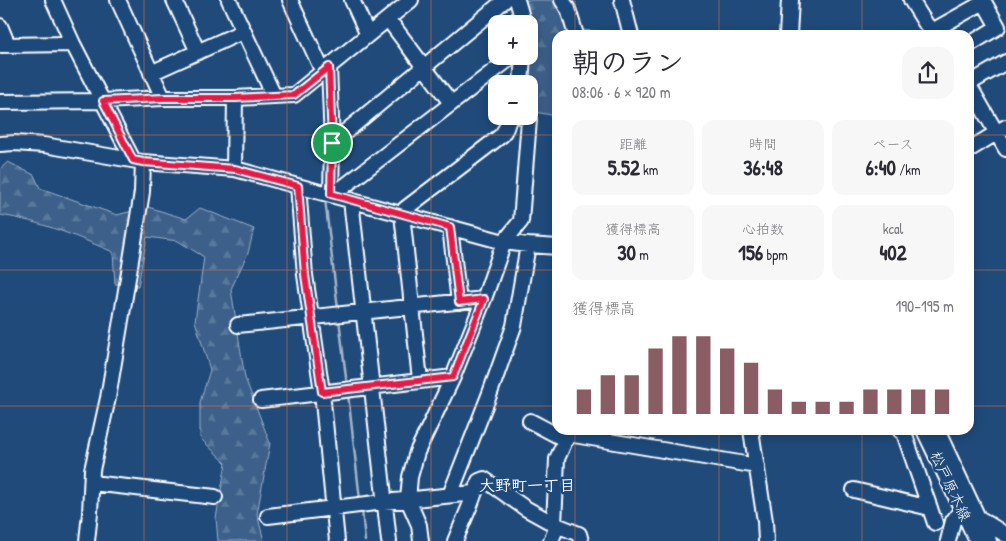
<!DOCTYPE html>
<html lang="ja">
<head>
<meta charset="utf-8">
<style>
  :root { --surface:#fff; --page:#f7f7f7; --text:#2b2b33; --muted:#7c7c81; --accent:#8a5d65 }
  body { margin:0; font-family:"Patrick Hand","Klee One",sans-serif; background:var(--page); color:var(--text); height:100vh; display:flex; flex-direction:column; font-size:19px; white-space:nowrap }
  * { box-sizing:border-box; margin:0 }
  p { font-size:16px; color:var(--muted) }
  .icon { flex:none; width:28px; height:28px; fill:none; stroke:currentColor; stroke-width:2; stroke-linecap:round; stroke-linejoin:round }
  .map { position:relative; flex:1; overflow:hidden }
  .drawer { position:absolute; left:552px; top:30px; width:422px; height:405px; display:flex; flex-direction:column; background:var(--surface); border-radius:15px; box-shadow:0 2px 12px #0003 }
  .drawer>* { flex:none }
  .tools { position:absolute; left:488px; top:15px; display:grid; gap:10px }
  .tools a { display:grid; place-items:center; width:50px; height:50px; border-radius:10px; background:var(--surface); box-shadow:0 2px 12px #0003; font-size:25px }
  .pin { position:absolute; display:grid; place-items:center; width:42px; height:42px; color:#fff; margin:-21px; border:2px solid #fff; border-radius:50%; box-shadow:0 1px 5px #0007 }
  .round { display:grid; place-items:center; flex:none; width:52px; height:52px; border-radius:15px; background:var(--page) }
  .overview { display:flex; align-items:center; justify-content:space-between; height:85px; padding:0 20px }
  h1 { font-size:28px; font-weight:700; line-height:38px }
  .metrics { display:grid; grid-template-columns:repeat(3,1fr); gap:8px; height:85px; padding:5px 20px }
  .metrics div { display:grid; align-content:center; border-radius:12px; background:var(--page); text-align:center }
  .metrics b { font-size:21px; font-weight:700 }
  .metrics small { font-size:14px; font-weight:400 }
  .metrics p { font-size:14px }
  .chart { height:140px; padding:10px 20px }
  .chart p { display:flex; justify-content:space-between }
  .chart svg { width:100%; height:90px; margin-top:5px; stroke:var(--accent); stroke-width:6 }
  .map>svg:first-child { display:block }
  .forest { fill:url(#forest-firs); stroke:#9eb0c5 }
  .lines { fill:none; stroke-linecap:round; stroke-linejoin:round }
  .stream { stroke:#a3b5c8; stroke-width:2.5 }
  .minor-casing { stroke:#fff; stroke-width:18 }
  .major-casing { stroke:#fff; stroke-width:20 }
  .minor { stroke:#1f4a7a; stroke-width:14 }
  .major { stroke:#1f4a7a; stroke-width:16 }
  .route-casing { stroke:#fff; stroke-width:10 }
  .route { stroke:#e11d48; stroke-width:6 }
  .grid { fill:none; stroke:#eb7230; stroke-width:1; stroke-opacity:0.55 }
  .labels { text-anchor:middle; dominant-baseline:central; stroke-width:5; stroke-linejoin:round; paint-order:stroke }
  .street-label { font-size:15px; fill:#fff; stroke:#1f4a7a }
  .neighbourhood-label { font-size:16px; font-weight:bold; fill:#fff; stroke:#1f4a7a }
</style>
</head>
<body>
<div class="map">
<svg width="1006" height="541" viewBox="0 0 1006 541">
  <defs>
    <pattern id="forest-firs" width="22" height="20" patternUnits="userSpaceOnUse" patternTransform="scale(1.25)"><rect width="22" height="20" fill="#3c618b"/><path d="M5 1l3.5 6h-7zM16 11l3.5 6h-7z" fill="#59799c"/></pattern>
  </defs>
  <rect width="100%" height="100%" fill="#1f4a7a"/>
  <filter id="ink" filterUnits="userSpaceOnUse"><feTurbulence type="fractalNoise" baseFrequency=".02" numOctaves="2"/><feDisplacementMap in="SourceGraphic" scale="10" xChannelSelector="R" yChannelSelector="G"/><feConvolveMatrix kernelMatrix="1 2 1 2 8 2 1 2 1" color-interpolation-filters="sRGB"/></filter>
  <g filter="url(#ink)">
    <path class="forest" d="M 523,0 L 555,0 L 559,4 L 569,29 L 620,33 L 621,35 L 558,35 L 557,116 L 529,111 L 529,84 L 526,84 L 529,62 L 529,24 Z
      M 8,162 L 34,175 L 40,188 L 117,215 L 148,207 L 186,219 L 200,208 L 254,229 L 248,253 L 231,289 L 245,378 L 270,443 L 257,514 L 264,541 L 218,541 L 216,518 L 226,463 L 200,438 L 200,402 L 210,370 L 195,321 L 204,257 L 178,241 L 147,237 L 138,286 L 115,284 L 113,252 C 76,236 40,221 0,215 L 0,169 Z"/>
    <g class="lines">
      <path class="stream" d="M 325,199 L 338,309
        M 339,319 L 347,386
        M 348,394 L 360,500
        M 362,510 L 365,541"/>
      <g class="minor-casing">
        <path id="minor" d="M 53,0 L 73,44 L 133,160
          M 118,0 L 163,98
          M 174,0 L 198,52
          M 229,0 L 274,96
          M 290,0 L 323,72
          M 352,0 L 368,35
          M 517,0 L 524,24
          M 562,0 L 568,9 L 576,35
          M 622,0 L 631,35
          M 911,0 L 926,24 L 935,35
          M 388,19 L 451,103
          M 0,26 L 8,45
          M 932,31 L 984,2 L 998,27 L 970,44
          M 0,45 L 73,44
          M 329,67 L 332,143 L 331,195
          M 151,73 L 244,31
          M 970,83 L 1006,62
          M 521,84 L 523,56
          M 970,87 L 1006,149
          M 0,102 L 103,101 L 163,98 L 235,98 L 294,95 L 411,0
          M 332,143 L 505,0
          M 0,144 L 14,143 L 44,145 L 143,162 L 235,169 L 504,242 L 528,245 L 558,247
          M 970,149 L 1006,127
          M 234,169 L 235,98
          M 298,186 L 305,275 L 322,392 L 337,541
          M 333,195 L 513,56
          M 351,200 L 389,541
          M 450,227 L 459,302
          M 238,325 L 484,299
          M 420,380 L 402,214 L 405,209 L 502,135 L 506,128 L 510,116
          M 261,400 L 453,377
          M 530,421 L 566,440
          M 751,430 L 765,521 L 766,541
          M 900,430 L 904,433 L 935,523
          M 937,430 L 989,541
          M 568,434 L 757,466
          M 92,483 L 215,497
          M 854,490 L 930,508
          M 450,495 L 490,393 L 514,326 L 528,245
          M 268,516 L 384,502 L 474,493
          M 979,518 L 1006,535
          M 554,524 L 557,459 L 568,434 L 569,430
          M 87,541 L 90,513 L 92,470 L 108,398 L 131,260 L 142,192 L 143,162
          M 421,541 L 419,525 L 408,500 L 410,477 L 417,452 L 453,377 L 484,299 L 504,242 L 521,221 L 529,120 L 521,116
          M 455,541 L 471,503 L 479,481 L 484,479 L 525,508 L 554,524 L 579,534 L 581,541
          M 551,541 L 557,526
          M 948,541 L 953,521 L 962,509"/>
      </g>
      <g class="major-casing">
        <path id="major" d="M 788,35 L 790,0
          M 925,430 L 978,541"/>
      </g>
      <use href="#minor" class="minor"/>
      <use href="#major" class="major"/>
    </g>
  </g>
  <g class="lines" filter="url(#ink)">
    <g class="route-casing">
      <path id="route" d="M 329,67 L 332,143 L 331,194 L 450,227 L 459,302 L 484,299 L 453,377 L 322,392 L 305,275 L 298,186 L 235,169 L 143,162 L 133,160 L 103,101 L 163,98 L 235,98 L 294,95 Z"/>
    </g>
    <use href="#route" class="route"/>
  </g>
  <path class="grid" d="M 144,0 L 144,541M 287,0 L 287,541M 431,0 L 431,541M 575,0 L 575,35M 719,0 L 719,35M 862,0 L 862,35M 0,135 L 558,135M 970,135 L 1006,135M 0,270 L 558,270M 970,270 L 1006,270M 0,406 L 558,406M 970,406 L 1006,406M 575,430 L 575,541M 719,430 L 719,541M 862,430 L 862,541"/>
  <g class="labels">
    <g class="street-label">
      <text transform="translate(951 486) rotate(65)">松戸原木線</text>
    </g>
    <g class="neighbourhood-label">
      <text x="527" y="485">大野町一丁目</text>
    </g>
  </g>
</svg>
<div class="tools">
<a>+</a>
<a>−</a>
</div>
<div class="pin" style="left:332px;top:143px;background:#1e9e55"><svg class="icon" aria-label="arrive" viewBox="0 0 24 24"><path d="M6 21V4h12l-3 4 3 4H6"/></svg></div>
<section class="drawer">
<div class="overview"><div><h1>朝のラン</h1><p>08:06 · 6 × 920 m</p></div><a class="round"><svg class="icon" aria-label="share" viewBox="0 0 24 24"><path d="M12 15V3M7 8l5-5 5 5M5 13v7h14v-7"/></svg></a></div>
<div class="metrics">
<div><p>距離</p><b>5.52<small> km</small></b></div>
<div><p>時間</p><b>36:48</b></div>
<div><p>ペース</p><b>6:40<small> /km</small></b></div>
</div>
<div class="metrics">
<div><p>獲得標高</p><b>30<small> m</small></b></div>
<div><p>心拍数</p><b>156<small> bpm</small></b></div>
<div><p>kcal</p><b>402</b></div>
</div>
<div class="chart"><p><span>獲得標高</span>190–195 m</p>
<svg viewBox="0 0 160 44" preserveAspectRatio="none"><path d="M5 44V32M15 44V25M25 44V25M35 44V12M45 44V6M55 44V6M65 44V12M75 44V19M85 44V32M95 44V38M105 44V38M115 44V38M125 44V32M135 44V32M145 44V32M155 44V32"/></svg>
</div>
</section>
</div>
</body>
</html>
